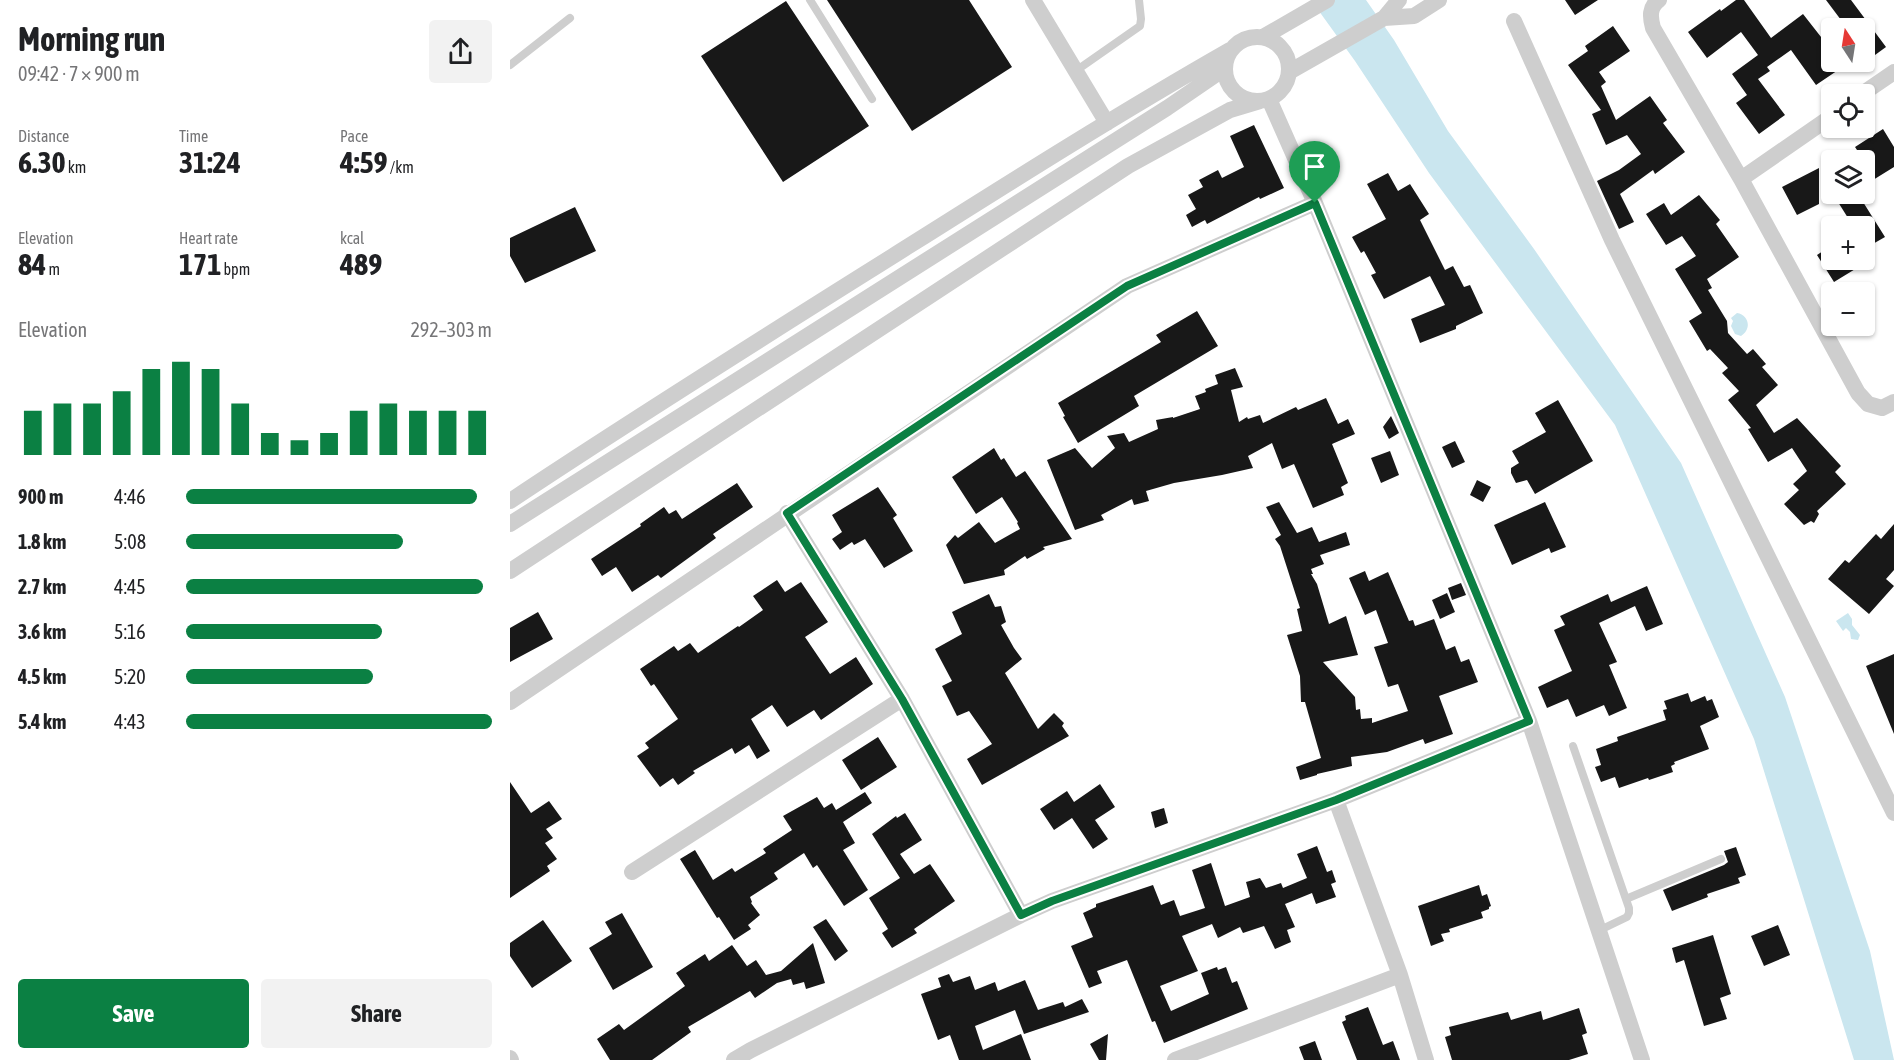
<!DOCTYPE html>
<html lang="en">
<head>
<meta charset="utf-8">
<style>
  :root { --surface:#fff; --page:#f2f2f2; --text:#202124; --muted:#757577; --accent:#0b8043 }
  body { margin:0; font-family:"Asap Condensed",sans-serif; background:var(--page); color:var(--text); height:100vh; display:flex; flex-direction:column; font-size:22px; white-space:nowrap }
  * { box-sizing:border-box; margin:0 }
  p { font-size:20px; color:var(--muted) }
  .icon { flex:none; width:33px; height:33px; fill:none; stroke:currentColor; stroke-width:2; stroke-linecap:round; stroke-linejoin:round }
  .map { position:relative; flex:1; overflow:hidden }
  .details { display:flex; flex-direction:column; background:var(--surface); width:510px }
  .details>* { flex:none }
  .needle { width:39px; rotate:348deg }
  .tools { position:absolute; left:1311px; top:18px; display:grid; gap:12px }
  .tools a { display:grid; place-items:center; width:54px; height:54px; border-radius:6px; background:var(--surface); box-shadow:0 2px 4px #0004; font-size:30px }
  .pin { position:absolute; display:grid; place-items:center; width:51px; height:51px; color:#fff; margin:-62px -26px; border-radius:50% 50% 50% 0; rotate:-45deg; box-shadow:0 0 6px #0007 }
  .pin .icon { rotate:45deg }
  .round { display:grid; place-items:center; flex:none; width:63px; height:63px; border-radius:6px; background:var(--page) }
  .summary { display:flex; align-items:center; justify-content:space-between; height:102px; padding:0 18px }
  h1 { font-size:33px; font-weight:700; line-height:45px }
  .stats { display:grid; grid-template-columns:repeat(3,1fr); gap:9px; height:102px; padding:6px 18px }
  .stats div { display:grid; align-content:center }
  .stats b { font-size:30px; font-weight:700 }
  .stats small { font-size:16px; font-weight:400 }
  .stats p { font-size:16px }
  .chart { height:168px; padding:12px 18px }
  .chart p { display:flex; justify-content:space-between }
  .chart svg { width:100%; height:108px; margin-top:6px; stroke:var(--accent); stroke-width:6 }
  .primary-button { display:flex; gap:12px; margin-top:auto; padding:12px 18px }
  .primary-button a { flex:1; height:69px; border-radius:6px; background:var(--accent); color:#fff; font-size:24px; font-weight:700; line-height:69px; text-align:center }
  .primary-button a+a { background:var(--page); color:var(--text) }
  ul { padding:0 18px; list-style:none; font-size:20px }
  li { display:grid; grid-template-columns:96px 72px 1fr; align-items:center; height:45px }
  li i { height:15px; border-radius:8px; background:var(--accent) }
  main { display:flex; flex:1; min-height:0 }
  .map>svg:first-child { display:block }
  .water { fill:#cae6ef }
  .building { fill:#181818 }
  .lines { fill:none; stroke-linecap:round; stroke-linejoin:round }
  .service { stroke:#cecece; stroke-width:8 }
  .minor { stroke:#cecece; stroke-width:16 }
  .route-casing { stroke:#fff; stroke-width:12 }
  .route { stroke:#0b8043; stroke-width:8 }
</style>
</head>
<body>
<main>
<section class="details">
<div class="summary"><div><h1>Morning run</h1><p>09:42 · 7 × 900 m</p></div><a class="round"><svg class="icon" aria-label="share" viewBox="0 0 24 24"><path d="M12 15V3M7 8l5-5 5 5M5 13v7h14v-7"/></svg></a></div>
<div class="stats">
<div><p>Distance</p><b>6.30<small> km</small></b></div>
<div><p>Time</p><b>31:24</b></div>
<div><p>Pace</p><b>4:59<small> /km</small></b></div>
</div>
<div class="stats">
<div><p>Elevation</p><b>84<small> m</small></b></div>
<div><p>Heart rate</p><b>171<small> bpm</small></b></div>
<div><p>kcal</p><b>489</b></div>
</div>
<div class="chart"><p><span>Elevation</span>292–303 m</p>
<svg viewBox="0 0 160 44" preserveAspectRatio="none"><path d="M5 44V26M15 44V23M25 44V23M35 44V18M45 44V9M55 44V6M65 44V9M75 44V23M85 44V35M95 44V38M105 44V35M115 44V26M125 44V23M135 44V26M145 44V26M155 44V26"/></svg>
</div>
<ul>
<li><b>900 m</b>4:46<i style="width:95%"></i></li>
<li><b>1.8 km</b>5:08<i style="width:71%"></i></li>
<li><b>2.7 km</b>4:45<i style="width:97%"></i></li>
<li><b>3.6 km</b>5:16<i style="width:64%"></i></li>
<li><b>4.5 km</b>5:20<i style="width:61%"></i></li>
<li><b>5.4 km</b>4:43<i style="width:100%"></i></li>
</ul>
<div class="primary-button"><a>Save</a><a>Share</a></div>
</section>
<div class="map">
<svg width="1384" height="1060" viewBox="0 0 1384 1060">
  <rect width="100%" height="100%" fill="#fff"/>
  <path class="water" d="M 801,0 L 856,0 L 884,40 L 938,131 L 1024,249 L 1171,463 L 1275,697 L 1360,951 L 1384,1060 L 1344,1060 L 1244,739 L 1105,425 L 919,173 L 845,61 Z
    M 1227,313 C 1239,315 1242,329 1231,336 L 1225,334 L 1221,326 L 1223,321 L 1221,318 Z
    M 1338,613 L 1342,619 L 1342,625 L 1350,635 L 1348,640 L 1341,639 L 1340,632 L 1336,628 L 1333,631 L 1326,621 Z"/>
  <path class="building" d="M 317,0 L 459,0 L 502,67 L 402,131 Z
    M 1055,0 L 1088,0 L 1065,15 Z
    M 1226,0 L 1234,0 L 1261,38 L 1293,14 L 1322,51 L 1322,62 L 1340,62 L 1306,85 L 1281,50 L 1257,67 L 1260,71 L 1248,79 L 1275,115 L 1249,134 L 1226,103 L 1237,95 L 1222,74 L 1248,55 L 1231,32 L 1197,58 L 1178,32 L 1210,9 L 1211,11 Z
    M 1316,0 L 1341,0 L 1376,47 L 1354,63 L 1354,28 L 1337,28 Z
    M 276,1 L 359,126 L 273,182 L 191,56 Z
    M 1103,26 L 1120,51 L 1089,72 L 1096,82 L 1091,86 L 1106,120 L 1140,96 L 1157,120 L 1153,123 L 1175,152 L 1145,174 L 1143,170 L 1110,194 L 1124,222 L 1109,229 L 1087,181 L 1109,170 L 1131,154 L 1117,135 L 1096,145 L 1082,114 L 1091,110 L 1058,65 L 1078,51 L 1075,46 Z
    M 744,125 L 774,188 L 750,199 L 749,197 L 697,224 L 695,220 L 682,227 L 676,215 L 686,209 L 678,195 L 693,187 L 689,180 L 708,170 L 712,178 L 734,167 L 720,136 Z
    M 1373,129 L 1384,147 L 1384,167 L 1363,180 L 1354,167 L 1354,160 L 1323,160 L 1347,150 L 1345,147 Z
    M 1309,168 L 1309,204 L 1287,215 L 1272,187 Z
    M 878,173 L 888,191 L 900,184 L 919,214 L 910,220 L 935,270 L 943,266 L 954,287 L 960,285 L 973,313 L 946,326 L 946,329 L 910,343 L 901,319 L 935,305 L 920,276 L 874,299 L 861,275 L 866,273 L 854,251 L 851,253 L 842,237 L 876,219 L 857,184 Z
    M 1323,194 L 1348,194 L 1375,237 L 1354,249 L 1354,226 L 1343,226 Z
    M 1189,195 L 1210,220 L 1206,224 L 1229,257 L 1197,279 L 1202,288 L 1198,290 L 1217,321 L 1218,333 L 1237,354 L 1243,349 L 1256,364 L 1252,367 L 1268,385 L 1246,405 L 1264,433 L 1287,418 L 1331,466 L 1325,472 L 1336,484 L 1307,511 L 1309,514 L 1304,523 L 1301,521 L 1294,525 L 1274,504 L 1289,490 L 1283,484 L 1297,471 L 1282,448 L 1258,462 L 1238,429 L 1241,428 L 1218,400 L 1229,391 L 1212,373 L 1218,368 L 1200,349 L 1197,351 L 1179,321 L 1192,313 L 1165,269 L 1186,256 L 1172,236 L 1156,245 L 1136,214 L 1154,203 L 1161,215 Z
    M 65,207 L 86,251 L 15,283 L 0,256 L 0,238 Z
    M 1322,245 L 1322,260 L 1360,260 L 1324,282 L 1307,255 Z
    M 687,311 L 708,346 L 624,396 L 629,406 L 568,443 L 553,417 L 555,416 L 548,403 L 651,342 L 646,335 Z
    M 725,368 L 733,387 L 721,390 L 729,422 L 737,417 L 738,419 L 750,415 L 753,423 L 786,407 L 788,410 L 816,398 L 828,424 L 838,419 L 845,434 L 822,444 L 838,483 L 831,487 L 834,495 L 803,508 L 784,464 L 772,469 L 762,443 L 738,456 L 743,468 L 712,475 L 664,483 L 636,491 L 639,501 L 624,505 L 622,499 L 591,515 L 594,520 L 565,530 L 537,460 L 565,448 L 582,468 L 605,448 L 597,436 L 614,433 L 619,442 L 648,429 L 646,420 L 663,417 L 663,418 L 690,409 L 685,396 L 696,392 L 695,389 L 708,384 L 705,375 Z
    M 1048,400 L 1083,461 L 1025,494 L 1017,480 L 1006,483 L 1001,473 L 1001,468 L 1009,463 L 1002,451 L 1036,432 L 1025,413 Z
    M 881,416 L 889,433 L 879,439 L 873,427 Z
    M 945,441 L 955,462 L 942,468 L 932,447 Z
    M 484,448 L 491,460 L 494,458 L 506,477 L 515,471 L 562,539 L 533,547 L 535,549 L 517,559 L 515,556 L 494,570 L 495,575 L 454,584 L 436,545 L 445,535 L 448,538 L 469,522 L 485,543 L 510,529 L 507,523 L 508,522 L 492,497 L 466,514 L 442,477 Z
    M 880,451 L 889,475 L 871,483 L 861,458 Z
    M 967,480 L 981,487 L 973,502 L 960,495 Z
    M 227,483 L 243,507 L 203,534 L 206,538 L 151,578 L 148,575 L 122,592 L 106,567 L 92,576 L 81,559 L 131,526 L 130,524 L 154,507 L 159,514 L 166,510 L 172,519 Z
    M 368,487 L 387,515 L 383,518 L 403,551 L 374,568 L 355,539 L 344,545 L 342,542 L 330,550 L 322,539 L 332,532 L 322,515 Z
    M 769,502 L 787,533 L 802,527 L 809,542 L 836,532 L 840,545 L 810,555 L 814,564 L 801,569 L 803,574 L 801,574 L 807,584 L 819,624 L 836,616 L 848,655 L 813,662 L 845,697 L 846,710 L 850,709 L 851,719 L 862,718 L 862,723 L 898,711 L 888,684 L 878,687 L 864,647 L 878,643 L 866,610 L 855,615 L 839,578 L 855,571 L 859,581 L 878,572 L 899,621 L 903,620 L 905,626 L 924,619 L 936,650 L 945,646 L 951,662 L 959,659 L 968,682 L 929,696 L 943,734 L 915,744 L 913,739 L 877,752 L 841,757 L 842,766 L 807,774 L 807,775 L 790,780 L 786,767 L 811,758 L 795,702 L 791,702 L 790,676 L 777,635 L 792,631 L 787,609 L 790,608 L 770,546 L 765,539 L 771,535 L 756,507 Z
    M 1035,502 L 1056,547 L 1041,553 L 1039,548 L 1002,565 L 984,525 Z
    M 1384,524 L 1384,570 L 1376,579 L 1384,586 L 1359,614 L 1318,579 L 1335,560 L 1339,563 L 1366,534 L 1371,539 Z
    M 267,580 L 275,592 L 291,582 L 318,622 L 295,637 L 320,674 L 346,657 L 363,684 L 311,720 L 304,710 L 277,727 L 262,705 L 241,719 L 260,751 L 247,759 L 239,745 L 225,754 L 222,748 L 183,771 L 185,773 L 168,785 L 163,778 L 150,787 L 127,756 L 139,748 L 135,743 L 168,719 L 144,684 L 141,686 L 130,669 L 164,646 L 168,651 L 180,643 L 188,653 L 228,626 L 229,627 L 253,610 L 243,596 Z
    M 951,583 L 956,595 L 942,600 L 938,588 Z
    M 1137,586 L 1153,624 L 1136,631 L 1125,606 L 1089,623 L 1107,662 L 1099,665 L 1117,708 L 1099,716 L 1094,705 L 1066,717 L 1058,699 L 1037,708 L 1028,687 L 1062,671 L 1044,630 L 1055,625 L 1050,616 L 1098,594 L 1101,602 Z
    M 937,593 L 945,612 L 930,619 L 922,600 Z
    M 479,594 L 485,607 L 491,606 L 496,622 L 491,625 L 504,648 L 512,659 L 495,673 L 528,729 L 544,713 L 554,723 L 552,726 L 559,736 L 472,785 L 457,759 L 482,744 L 459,711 L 447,716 L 432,686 L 442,681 L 425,649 L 452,634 L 442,612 Z
    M 28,612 L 43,639 L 0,662 L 0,628 Z
    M 1384,654 L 1384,734 L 1356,666 Z
    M 1178,693 L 1181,702 L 1195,696 L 1197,701 L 1202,699 L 1209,717 L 1190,726 L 1199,749 L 1164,762 L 1165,764 L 1161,766 L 1163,772 L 1139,780 L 1138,778 L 1109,788 L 1105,777 L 1091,782 L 1085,767 L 1091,765 L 1086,749 L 1108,741 L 1107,737 L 1156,720 L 1153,710 L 1157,709 L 1154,701 Z
    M 368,737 L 387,767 L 351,790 L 332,760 Z
    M 0,782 L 21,813 L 39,801 L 52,819 L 36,829 L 43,838 L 35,843 L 47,859 L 37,866 L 40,871 L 0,898 Z
    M 590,784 L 605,807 L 585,820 L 598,839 L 583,849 L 562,818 L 544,830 L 530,809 L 557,791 L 564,802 Z
    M 355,792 L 362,803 L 333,822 L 345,843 L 333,850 L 358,890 L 334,906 L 307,865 L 303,868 L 294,853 L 264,873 L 268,879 L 240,897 L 242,902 L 241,903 L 250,915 L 238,925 L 241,929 L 224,940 L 209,917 L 207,918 L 170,859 L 185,850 L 203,880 L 222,868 L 225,872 L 256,853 L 253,849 L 282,830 L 273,816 L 307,797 L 314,808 L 322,803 L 326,810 Z
    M 654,808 L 658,823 L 645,828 L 641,812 Z
    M 395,813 L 412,840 L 390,854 L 404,874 L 420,864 L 445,901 L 404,929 L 407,933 L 382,948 L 372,933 L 378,929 L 359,898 L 390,878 L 362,834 L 386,816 L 387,818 Z
    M 807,846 L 817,872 L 822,870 L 826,882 L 821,884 L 826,897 L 806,904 L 802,893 L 775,904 L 785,927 L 777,930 L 781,942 L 765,949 L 754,926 L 733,933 L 730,927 L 708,938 L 702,924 L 672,936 L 688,971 L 650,986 L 661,1011 L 699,994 L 691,973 L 707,967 L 708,970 L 716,967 L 722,983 L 727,981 L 738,1009 L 654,1043 L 645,1021 L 642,1022 L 617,960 L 587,971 L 592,983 L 579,988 L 561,946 L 583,937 L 573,913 L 586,907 L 586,904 L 643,885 L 651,905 L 664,900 L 670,916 L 695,908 L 682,870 L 701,863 L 715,906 L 740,897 L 736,882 L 750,878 L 756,888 L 771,883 L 773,888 L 797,878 L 787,854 Z
    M 1226,847 L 1236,875 L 1228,878 L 1230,883 L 1197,894 L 1198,897 L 1162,911 L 1153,890 L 1214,865 L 1218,862 L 1214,851 Z
    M 969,885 L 972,896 L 977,894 L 981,906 L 979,907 L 979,909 L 971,912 L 973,918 L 939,929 L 940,932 L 931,934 L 934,941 L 921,946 L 908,906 Z
    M 112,913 L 143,967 L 103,990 L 79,948 L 102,934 L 95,922 Z
    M 316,919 L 338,951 L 325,961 L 303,927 Z
    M 33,920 L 62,961 L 22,988 L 0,956 L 0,943 Z
    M 1268,925 L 1280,955 L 1254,966 L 1241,936 Z
    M 1203,935 L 1221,994 L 1210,998 L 1217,1019 L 1194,1026 L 1174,960 L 1166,963 L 1162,948 Z
    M 303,943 L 315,983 L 296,989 L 294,982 L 283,985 L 281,979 L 267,983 L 245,998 L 240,991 L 178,1027 L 181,1032 L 142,1060 L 100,1060 L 87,1039 L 109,1024 L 114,1030 L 175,986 L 166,973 L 195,954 L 199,961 L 222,945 L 237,966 L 246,960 L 256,975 L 271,971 Z
    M 439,974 L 443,982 L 460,976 L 465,990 L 485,982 L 488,991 L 515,980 L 528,1010 L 553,1002 L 555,1007 L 572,999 L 579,1012 L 514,1034 L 505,1010 L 465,1026 L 473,1050 L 511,1034 L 521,1060 L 449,1060 L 440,1035 L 428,1040 L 411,994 L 431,987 L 428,978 Z
    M 858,1007 L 873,1045 L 883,1041 L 890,1060 L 847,1060 L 832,1022 L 836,1020 L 835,1016 Z
    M 1069,1008 L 1077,1033 L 1072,1035 L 1078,1054 L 1059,1060 L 942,1060 L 935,1037 L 941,1035 L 939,1027 L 998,1012 L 1001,1020 L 1031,1011 L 1033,1020 Z
    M 598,1034 L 596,1060 L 589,1060 L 580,1044 Z
    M 805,1041 L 812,1060 L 794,1060 L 789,1047 Z"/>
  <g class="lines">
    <path class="service" d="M 300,0 L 362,99
      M 0,65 L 60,18
      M 567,70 L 630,26 L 631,19 L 629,0
      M 1063,746 L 1119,908 L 1119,913 L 1117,917 L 1090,930
      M 1116,899 L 1211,859"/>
    <path class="minor" d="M 523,0 L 597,123
      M 1149,0 C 1139,7 1140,17 1143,28 L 1231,179 L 1348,393 L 1358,404 L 1372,408 L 1384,402
      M 874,18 L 904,16 L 929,0
      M 1004,21 L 1102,240 L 1384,813
      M715 69a32 32 0 1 1 64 0a32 32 0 1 1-64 0Z
      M 753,37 L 817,0
      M 779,72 L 874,18 L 889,0
      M 1352,94 L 1384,72
      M 759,99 L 805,203 L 1019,721 L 1132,1060
      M 1231,179 L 1322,116
      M 0,501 C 126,417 254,337 383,256 C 494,186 606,115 720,50
      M 277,513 L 392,699 L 511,915
      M 0,524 L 657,108 L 714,69
      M 0,571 L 618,166 L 720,110 L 750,101
      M 0,702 L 617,286 L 805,203
      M 826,800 L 890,975 L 916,1060
      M 122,872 L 392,699
      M 0,1058 L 1,1060
      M 224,1060 L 241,1050 L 511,915 L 542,901 L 826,800 L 1019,721
      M 665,1060 L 890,975"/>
  </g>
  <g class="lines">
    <g class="route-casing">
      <path id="route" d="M 805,203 L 1019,721 L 826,800 L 542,901 L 511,915 L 392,699 L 277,513 L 617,286 Z"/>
    </g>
    <use href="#route" class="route"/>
  </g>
</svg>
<div class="tools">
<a><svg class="needle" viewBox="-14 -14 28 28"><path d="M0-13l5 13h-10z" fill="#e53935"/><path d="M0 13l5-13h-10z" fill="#757577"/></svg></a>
<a><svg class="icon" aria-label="locate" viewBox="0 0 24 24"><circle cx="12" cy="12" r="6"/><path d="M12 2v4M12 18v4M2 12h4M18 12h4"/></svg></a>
<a><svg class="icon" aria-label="layers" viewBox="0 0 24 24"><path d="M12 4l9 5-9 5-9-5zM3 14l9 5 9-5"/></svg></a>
<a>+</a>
<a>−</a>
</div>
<div class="pin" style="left:805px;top:203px;background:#1e9e55"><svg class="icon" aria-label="arrive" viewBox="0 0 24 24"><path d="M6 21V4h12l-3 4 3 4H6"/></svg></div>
</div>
</main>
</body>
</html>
